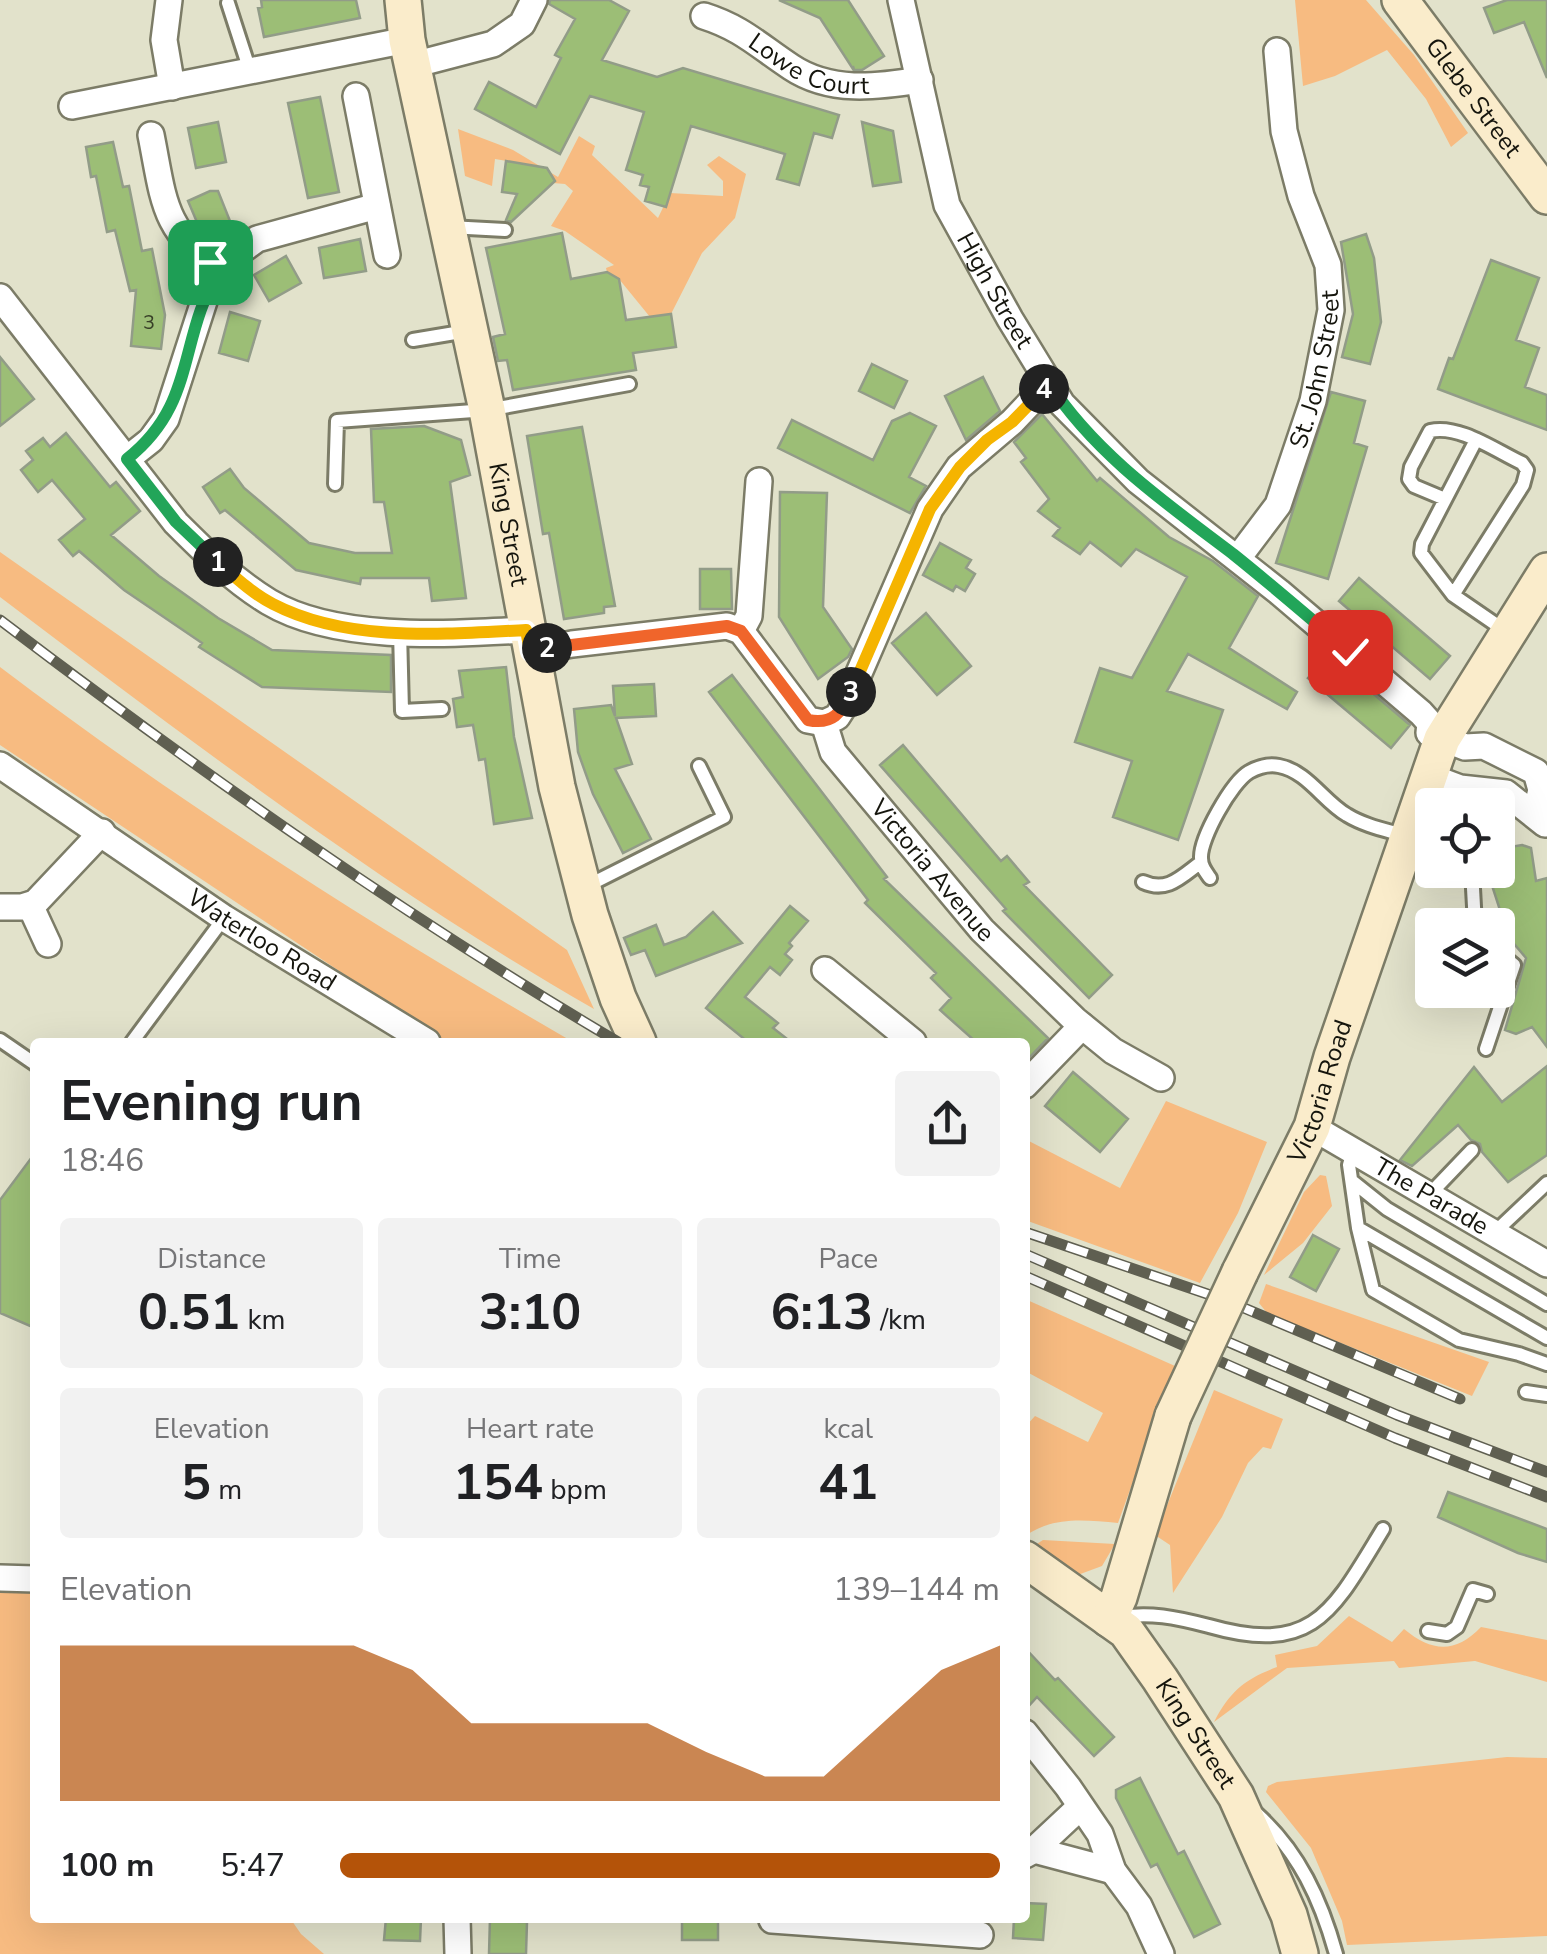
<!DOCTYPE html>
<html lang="en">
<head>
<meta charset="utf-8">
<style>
  :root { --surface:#fff; --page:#f2f2f2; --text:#202124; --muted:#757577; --accent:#b45309 }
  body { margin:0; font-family:"Nunito Sans",sans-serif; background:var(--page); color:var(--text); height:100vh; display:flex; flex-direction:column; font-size:38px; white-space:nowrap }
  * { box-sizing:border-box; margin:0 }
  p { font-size:32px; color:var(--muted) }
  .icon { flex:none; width:55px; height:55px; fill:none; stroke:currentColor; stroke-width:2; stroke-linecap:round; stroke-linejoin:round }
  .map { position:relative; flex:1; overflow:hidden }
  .details { position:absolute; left:30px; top:1038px; width:1000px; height:885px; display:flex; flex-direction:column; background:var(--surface); border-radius:10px; box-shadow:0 10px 40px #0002 }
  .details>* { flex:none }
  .tools { position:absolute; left:1415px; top:788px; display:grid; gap:20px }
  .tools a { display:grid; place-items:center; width:100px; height:100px; border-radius:10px; background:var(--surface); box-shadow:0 10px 40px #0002; font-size:50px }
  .pin { position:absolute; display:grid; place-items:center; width:85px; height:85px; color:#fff; margin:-42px; border-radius:20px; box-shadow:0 5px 15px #0006 }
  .km { position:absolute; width:50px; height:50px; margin:-25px; border-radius:50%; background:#222; color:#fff; font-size:28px; line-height:50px; text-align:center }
  .round { display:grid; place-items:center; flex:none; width:105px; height:105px; border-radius:10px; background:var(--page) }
  .headline { display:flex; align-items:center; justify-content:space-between; height:170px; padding:0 30px }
  h1 { font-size:55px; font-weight:700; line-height:75px }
  .stats { display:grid; grid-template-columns:repeat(3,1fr); gap:15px; height:170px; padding:10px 30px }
  .stats div { display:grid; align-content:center; border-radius:10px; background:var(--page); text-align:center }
  .stats b { font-size:50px; font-weight:700 }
  .stats small { font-size:28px; font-weight:400 }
  .stats p { font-size:28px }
  .chart { height:280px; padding:20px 30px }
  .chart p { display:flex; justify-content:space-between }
  .chart svg { width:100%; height:180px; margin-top:10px; fill:var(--accent); opacity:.7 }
  ul { padding:0 30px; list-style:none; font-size:32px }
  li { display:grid; grid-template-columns:160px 120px 1fr; align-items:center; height:75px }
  li i { height:25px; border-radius:12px; background:var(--accent) }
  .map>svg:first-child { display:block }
  .green { fill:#f7bb81 }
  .building { fill:#9cbe76; stroke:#929c88; stroke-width:2.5 }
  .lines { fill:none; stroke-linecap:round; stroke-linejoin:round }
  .lane-casing { stroke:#7c7c67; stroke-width:18 }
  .street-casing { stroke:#7c7c67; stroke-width:30 }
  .secondary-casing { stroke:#7c7c67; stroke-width:40 }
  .lane { stroke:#fff; stroke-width:12 }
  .street { stroke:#fff; stroke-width:25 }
  .secondary { stroke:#faeccb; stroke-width:35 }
  .rail-casing { stroke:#5f5f51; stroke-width:11 }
  .rail { stroke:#fff; stroke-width:8; stroke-dasharray:22; stroke-linecap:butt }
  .secondary-bridge-casing { stroke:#7c7c67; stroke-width:40; stroke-linecap:butt }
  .secondary-bridge { stroke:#faeccb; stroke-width:35 }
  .split-1-casing { stroke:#fff; stroke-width:20 }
  .split-2-casing { stroke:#fff; stroke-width:20 }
  .split-3-casing { stroke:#fff; stroke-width:20 }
  .split-4-casing { stroke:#fff; stroke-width:20 }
  .split-5-casing { stroke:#fff; stroke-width:20 }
  .split-1 { stroke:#22a559; stroke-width:12 }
  .split-2 { stroke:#f5b400; stroke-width:12 }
  .split-3 { stroke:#f0652b; stroke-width:12 }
  .split-4 { stroke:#f5b400; stroke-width:12 }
  .split-5 { stroke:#22a559; stroke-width:12 }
  .labels { text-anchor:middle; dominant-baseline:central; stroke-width:8; stroke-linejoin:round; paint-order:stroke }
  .number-label { font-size:20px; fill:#373f27 }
  .street-label { font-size:25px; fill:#15150d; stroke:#fff }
</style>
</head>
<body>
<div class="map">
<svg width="1547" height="1954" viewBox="0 0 1547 1954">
  <rect width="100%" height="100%" fill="#e2e2cb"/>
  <path class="green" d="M 1295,0 L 1366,0 L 1414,55 L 1468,133 L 1451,147 L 1426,99 L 1387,50 L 1335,76 L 1303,86 Z
    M 458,129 L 513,150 L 558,177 L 579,136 L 595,146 L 592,155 L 658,218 L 670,193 L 723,196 L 723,181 L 707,165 L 719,156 L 746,174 L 735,218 L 702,253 L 671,314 L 650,317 L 619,279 L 607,272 L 606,268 L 614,265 L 565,231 L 551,226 L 573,191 L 565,184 L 553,183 L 553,178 L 539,172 L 537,166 L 495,159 L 492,186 L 465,176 Z
    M 0,552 L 567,950 L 594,1009 C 385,889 192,742 0,597 Z
    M 0,667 C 182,805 376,928 573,1042 L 446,1042 L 0,745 Z
    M 1166,1101 L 1267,1142 L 1238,1213 L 1200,1283 L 1025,1220 L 1025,1139 L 1120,1188 Z
    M 1320,1175 L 1326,1176 L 1332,1206 L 1303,1243 L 1264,1275 L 1304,1192 Z
    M 1266,1284 L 1286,1291 L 1489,1362 L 1472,1396 L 1267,1313 L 1259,1303 Z
    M 1025,1299 L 1175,1366 L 1118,1523 C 1084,1520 1054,1516 1025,1536 L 1025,1427 L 1035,1416 L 1088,1442 L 1103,1413 L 1025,1371 Z
    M 1214,1390 L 1283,1419 L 1271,1449 L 1263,1447 L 1248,1463 L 1222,1517 L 1173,1593 L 1170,1545 L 1155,1535 Z
    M 1043,1540 L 1115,1544 L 1102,1566 L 1075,1576 L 1029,1549 Z
    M 0,1585 L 35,1586 L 35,1918 L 290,1918 L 301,1934 L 324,1954 L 0,1954 Z
    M 1349,1616 L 1392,1642 L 1404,1629 C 1432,1652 1455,1654 1481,1627 L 1547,1640 L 1547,1682 L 1475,1661 L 1399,1668 L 1394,1661 L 1287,1668 L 1214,1722 C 1230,1691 1245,1679 1277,1667 L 1275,1655 L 1317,1646 Z
    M 1507,1757 L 1547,1758 L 1547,1936 L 1347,1945 L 1342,1921 L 1311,1848 L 1266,1792 L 1268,1786 L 1277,1782 Z"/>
  <path class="building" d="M 261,0 L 356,0 L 360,18 L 264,37 L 258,8 L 262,7 Z
    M 550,0 L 609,0 L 629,11 L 602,60 L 657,77 L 683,68 L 839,115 L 832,138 L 814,133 L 799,185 L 777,179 L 785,154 L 691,126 L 666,207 L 645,201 L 649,187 L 640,185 L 643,175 L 626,170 L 644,112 L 590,96 L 560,154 L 475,109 L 489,82 L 536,107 L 561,58 L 555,55 L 575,19 L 549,4 Z
    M 779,0 L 848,0 L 884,56 L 862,70 L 854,70 L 853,66 L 853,69 L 820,18 Z
    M 1507,0 L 1547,0 L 1547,78 L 1524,22 L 1494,33 L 1484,8 Z
    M 320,97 L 339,192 L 308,198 L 288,103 Z
    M 218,122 L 226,162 L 196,168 L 188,128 Z
    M 862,122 L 893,131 L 901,182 L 873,186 Z
    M 113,142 L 123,187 L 129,186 L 142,251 L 152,249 L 165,315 L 161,349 L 131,346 L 136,290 L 130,291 L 115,230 L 107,232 L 96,176 L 91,177 L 86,147 Z
    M 506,161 L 547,168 L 555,181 L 511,222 L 506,220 L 517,194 L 502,192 Z
    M 210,191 L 218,191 L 230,221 L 202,234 L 188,201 Z
    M 562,233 L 571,279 L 607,272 L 619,279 L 626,320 L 671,314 L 676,347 L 633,353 L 636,370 L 513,390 L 507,360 L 498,361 L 493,337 L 505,334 L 486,248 Z
    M 1366,234 L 1374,258 L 1381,322 L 1370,364 L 1342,357 L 1353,314 L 1341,242 Z
    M 360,239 L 366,271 L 324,278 L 319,248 Z
    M 286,256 L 301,283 L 269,301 L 254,275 Z
    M 1491,260 L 1539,278 L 1516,340 L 1539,348 L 1525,387 L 1547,395 L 1547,430 L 1438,389 L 1449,358 L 1453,359 Z
    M 230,312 L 260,321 L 248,361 L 219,353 Z
    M 0,357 L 34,399 L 0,426 Z
    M 872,364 L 907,381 L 894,408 L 859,391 Z
    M 983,377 L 1000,411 L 966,440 L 945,396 Z
    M 1331,392 L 1365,401 L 1354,443 L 1367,447 L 1328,579 L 1276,563 Z
    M 910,413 L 936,426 L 909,477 L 926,486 L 910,513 L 778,448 L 792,420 L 873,460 L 892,421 Z
    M 1042,414 L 1097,481 L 1100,478 L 1169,537 L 1213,561 L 1258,596 L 1229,648 L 1297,692 L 1287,709 L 1188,654 L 1167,691 L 1223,710 L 1178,840 L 1113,817 L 1132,761 L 1075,742 L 1100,668 L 1132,678 L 1187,577 L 1136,549 L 1121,566 L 1090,542 L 1080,554 L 1053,536 L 1060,528 L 1038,511 L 1049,499 L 1021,462 L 1026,458 L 1014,442 Z
    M 424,426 L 461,440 L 470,475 L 450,482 L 466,598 L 432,601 L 429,578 L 361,578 L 360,584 L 296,570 L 225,510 L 220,513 L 203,487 L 230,469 L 244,488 L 309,543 L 355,553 L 392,553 L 384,502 L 374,502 L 371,429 Z
    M 582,427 L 615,606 L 604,607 L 604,613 L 564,619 L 549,533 L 543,534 L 527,436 Z
    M 66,433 L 110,487 L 116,482 L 140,511 L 111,535 L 159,576 L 218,618 L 272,650 L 391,655 L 391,692 L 262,687 L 199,647 L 202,643 L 124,590 L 79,551 L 73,556 L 59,540 L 85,519 L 52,480 L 38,492 L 21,470 L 33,460 L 26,451 L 43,438 L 50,447 Z
    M 780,492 L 827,493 L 823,607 L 852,649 L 848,657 L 818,679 L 779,617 Z
    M 940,543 L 971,560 L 966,568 L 975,574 L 965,591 L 956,586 L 953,591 L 923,575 Z
    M 700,569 L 731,569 L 732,609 L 700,609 Z
    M 1359,578 L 1450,656 L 1430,679 L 1339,601 Z
    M 926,613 L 971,666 L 937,695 L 892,643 Z
    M 1328,655 L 1410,725 L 1391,748 L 1308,678 Z
    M 506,667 L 514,737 L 532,818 L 494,824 L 485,759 L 479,760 L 473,725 L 457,727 L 453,699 L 463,697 L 459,671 Z
    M 732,675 L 887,877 L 884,879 L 1048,1038 L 1025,1062 L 1025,1042 L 976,1042 L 940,1010 L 951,998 L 931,978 L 936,973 L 865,903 L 868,900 L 709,692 Z
    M 654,684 L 656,716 L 616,718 L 632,764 L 615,769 L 651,839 L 623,853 L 593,794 L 578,752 L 574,709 L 611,705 L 615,716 L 613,686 Z
    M 903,745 L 1001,861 L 1007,856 L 1029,882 L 1024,885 L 1112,975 L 1089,998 L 1003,911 L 1006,909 L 880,765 Z
    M 1522,845 L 1531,848 L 1536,881 L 1547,878 L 1547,1047 L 1532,1027 L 1516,1034 L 1505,1030 L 1526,958 L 1509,938 L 1487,870 L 1498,870 L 1498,849 Z
    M 790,906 L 808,921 L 789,943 L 792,946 L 785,954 L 792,960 L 780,975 L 770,967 L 745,997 L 778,1023 L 773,1028 L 791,1042 L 748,1042 L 706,1008 Z
    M 713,912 L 742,943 L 656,976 L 645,950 L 631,955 L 624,938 L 656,925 L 664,945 L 686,937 Z
    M 1547,1066 L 1547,1155 L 1508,1182 L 1482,1152 L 1480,1144 L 1471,1140 L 1458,1125 L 1412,1166 L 1400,1160 L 1474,1067 L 1502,1102 Z
    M 1073,1072 L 1128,1119 L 1100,1152 L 1045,1106 Z
    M 35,1153 L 35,1328 L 0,1313 L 0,1200 Z
    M 1313,1235 L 1339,1249 L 1316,1291 L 1290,1277 Z
    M 1448,1492 L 1547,1529 L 1547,1562 L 1518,1553 L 1438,1517 Z
    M 1025,1648 L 1055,1680 L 1058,1678 L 1114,1737 L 1094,1756 L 1037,1697 L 1025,1710 Z
    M 1140,1778 L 1178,1854 L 1184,1851 L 1220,1924 L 1194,1937 L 1157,1864 L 1151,1867 L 1116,1798 L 1116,1790 Z
    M 1025,1903 L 1046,1904 L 1043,1940 L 1013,1938 L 1014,1918 L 1025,1918 Z
    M 386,1918 L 421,1918 L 420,1941 L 384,1940 Z
    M 490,1918 L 520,1918 L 519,1922 L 527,1922 L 526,1954 L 489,1954 Z
    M 682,1918 L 718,1918 L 718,1940 L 682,1940 Z"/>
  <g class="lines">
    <g class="lane-casing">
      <path id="lane" d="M 228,3 L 250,71
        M 449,227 L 505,230
        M 413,340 L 467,331
        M 1476,440 L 1422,544 L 1421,553 L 1453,595 L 1504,630
        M 335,484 L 337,421 L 487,410 L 629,384
        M 1445,499 L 1414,486 L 1409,479 L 1411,467 L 1430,431 C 1459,424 1496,451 1522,463 L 1527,470 L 1523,485 L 1453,595
        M 400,631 L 402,711 L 442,709
        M 1472,870 L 1475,925
        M 1210,878 C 1205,871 1201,866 1201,858 C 1200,838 1232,782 1249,772 C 1258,767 1269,764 1279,766 C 1307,771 1324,802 1347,815 C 1365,826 1386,830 1406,836
        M 1143,882 C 1167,893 1181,877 1200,863
        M 585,887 L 724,817 L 699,766
        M 0,1040 L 35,1064
        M 132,1042 L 224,918
        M 1486,1049 L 1514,965 L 1498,952
        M 1353,1151 L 1349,1165 L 1358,1228 L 1547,1338
        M 1352,1181 L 1387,1209 L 1547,1304
        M 1429,1195 L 1472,1150
        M 1358,1228 L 1373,1290 L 1459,1340 L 1519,1354 L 1547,1364
        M 1494,1233 L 1547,1183
        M 1526,1392 L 1547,1395
        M 1116,1618 C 1148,1611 1178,1618 1209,1626 C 1314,1656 1333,1611 1383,1529
        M 1428,1631 L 1447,1634 L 1457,1627 L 1473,1590 L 1487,1594
        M 1257,1814 C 1299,1852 1321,1900 1336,1954"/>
    </g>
    <g class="street-casing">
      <g id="street">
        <path d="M 169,0 L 164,40 L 172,87"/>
        <path id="s1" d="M 901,0 L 947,205 L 1010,319 L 1062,404 L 1138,481 L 1279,592 L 1421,713 L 1430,723 L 1429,733 L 1465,747 L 1484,746 L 1536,772 L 1541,790 L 1535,814"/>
        <path id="s2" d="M 704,16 C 742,28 759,46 791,67 C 830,93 876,87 920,80"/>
        <path d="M 413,65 L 493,44 L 522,24 L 534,0"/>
        <path d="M 356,96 L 387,255"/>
        <path d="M 72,106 L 407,40"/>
        <path d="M 151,135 C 164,200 162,230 220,270"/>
        <path d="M 0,297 L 176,523 C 204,551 234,581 269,602 C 336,642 450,634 526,630"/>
        <path d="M 127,459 L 151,440 L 166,419 L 207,292 L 228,260 L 257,239 L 377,206"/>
        <path id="s3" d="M 1238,558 L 1278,505 L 1313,401 L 1331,310 L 1328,265 L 1301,196 L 1284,131 L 1277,51"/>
        <path d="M 741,631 L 749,616 L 759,481"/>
        <path d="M 530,652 L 572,644 L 727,626 L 741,631 L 808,720 L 824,723"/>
        <path id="s4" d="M 824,723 L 833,752 L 982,930 L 1075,1020 L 1113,1051 L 1161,1078"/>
        <path d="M 824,723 L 837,717 L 846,703 L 930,509 L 959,467 L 1012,422 L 1049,383"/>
        <path id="s5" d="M 0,765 L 224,918 L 427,1042"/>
        <path d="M 1428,776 L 1460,788 L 1506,793 L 1545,824"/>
        <path d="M 30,905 L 48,944"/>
        <path d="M 0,907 L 22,907 L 35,903 L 102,832"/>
        <path d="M 825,970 L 913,1042"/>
        <path d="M 1025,1085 L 1082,1026"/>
        <path id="s6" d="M 1312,1127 L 1547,1264"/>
        <path d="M 0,1578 L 35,1579"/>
        <path d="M 1025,1733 L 1068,1787 L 1100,1834 L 1113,1871 L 1139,1906 L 1161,1954"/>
        <path d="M 1034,1850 L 1113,1871"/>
        <path d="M 1025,1855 L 1034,1850 L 1080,1807"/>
        <path d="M 457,1918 L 458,1954"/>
        <path d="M 772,1920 L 980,1935"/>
      </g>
    </g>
    <g class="secondary-casing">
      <g id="secondary">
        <path id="s7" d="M 403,0 L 407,40 L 487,410 L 557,787 L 590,915 L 618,998 L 638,1042"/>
        <path id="s8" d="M 1400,0 L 1547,196"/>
        <path id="s9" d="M 1240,1272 L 1312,1127 L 1332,1057 L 1442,739 L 1547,571"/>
        <path id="s10" d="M 1025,1559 L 1126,1631 L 1160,1679 L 1236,1796 L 1289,1915 L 1300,1954"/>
        <path d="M 1109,1619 L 1119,1597 L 1173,1416"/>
      </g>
    </g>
    <use href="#lane" class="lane"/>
    <use href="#street" class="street"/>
    <use href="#secondary" class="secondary"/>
    <g class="rail-casing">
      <path id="rail" d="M 0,620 C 199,771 403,915 618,1042
        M 1025,1232 L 1225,1300 L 1460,1399
        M 1025,1254 L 1397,1415 L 1547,1472
        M 1025,1276 L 1395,1438 L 1547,1497"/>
    </g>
    <use href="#rail" class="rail"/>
    <g class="secondary-bridge-casing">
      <path id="secondary-bridge" d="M 1173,1416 L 1240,1272"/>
    </g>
    <use href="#secondary-bridge" class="secondary-bridge"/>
  </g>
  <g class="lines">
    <g class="split-1-casing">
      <path id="split-1" d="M 210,262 L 220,270 C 177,338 198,403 127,459 L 176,522 L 218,562"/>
    </g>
    <g class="split-2-casing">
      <path id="split-2" d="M 218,562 C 235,577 253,594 273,604 C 348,643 445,634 526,630 L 530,652 L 547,648"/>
    </g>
    <g class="split-3-casing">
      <path id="split-3" d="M 547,648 L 727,626 L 741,631 L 808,720 C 833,725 841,713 851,692"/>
    </g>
    <g class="split-4-casing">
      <path id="split-4" d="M 851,692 L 930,509 L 960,467 L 987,440 L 1012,422 L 1044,389"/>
    </g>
    <g class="split-5-casing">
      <path id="split-5" d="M 1044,389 L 1049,383 C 1094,453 1167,504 1233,554 C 1273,586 1311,619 1350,652"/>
    </g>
    <use href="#split-1" class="split-1"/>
    <use href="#split-2" class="split-2"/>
    <use href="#split-3" class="split-3"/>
    <use href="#split-4" class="split-4"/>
    <use href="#split-5" class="split-5"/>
  </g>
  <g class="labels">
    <g class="number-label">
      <text x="149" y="322">3</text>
    </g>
    <g class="street-label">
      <text stroke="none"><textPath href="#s2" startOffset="118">Lowe Court</textPath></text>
      <text stroke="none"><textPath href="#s8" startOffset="122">Glebe Street</textPath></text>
      <text stroke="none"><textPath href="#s1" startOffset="308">High Street</textPath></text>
      <text stroke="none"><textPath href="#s3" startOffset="208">St. John Street</textPath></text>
      <text stroke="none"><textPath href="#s7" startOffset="535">King Street</textPath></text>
      <text stroke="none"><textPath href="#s4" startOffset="185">Victoria Avenue</textPath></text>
      <text stroke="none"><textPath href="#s5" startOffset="315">Waterloo Road</textPath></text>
      <text stroke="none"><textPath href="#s9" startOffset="198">Victoria Road</textPath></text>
      <text stroke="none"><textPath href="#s6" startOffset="138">The Parade</textPath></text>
      <text stroke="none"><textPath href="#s10" startOffset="248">King Street</textPath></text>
    </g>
  </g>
</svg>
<div class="tools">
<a><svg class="icon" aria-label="locate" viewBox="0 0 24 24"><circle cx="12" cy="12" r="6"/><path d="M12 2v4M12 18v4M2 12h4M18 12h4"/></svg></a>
<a><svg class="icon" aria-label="layers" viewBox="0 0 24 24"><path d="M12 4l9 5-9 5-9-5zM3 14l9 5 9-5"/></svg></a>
</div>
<div class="pin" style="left:210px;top:262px;background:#1e9e55"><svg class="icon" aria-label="arrive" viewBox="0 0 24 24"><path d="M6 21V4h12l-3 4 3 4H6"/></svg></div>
<div class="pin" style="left:1350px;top:652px;background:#d93025"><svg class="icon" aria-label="check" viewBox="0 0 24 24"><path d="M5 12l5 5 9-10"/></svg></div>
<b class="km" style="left:218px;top:562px">1</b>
<b class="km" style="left:547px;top:648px">2</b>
<b class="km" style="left:851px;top:692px">3</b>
<b class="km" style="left:1044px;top:389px">4</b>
<section class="details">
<div class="headline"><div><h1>Evening run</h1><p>18:46</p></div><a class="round"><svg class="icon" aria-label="share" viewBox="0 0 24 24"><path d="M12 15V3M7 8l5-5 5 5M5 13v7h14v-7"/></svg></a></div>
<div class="stats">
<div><p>Distance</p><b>0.51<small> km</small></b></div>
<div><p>Time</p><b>3:10</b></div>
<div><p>Pace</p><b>6:13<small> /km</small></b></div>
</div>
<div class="stats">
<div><p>Elevation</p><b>5<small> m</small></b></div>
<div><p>Heart rate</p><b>154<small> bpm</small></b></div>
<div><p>kcal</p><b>41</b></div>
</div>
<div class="chart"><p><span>Elevation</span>139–144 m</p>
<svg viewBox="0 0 160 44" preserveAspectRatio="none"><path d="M0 44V6L10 6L20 6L30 6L40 6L50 6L60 12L70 25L80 25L90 25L100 25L110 32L120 38L130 38L140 25L150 12L160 6V44z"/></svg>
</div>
<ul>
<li><b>100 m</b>5:47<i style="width:100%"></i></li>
</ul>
</section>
</div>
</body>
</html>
